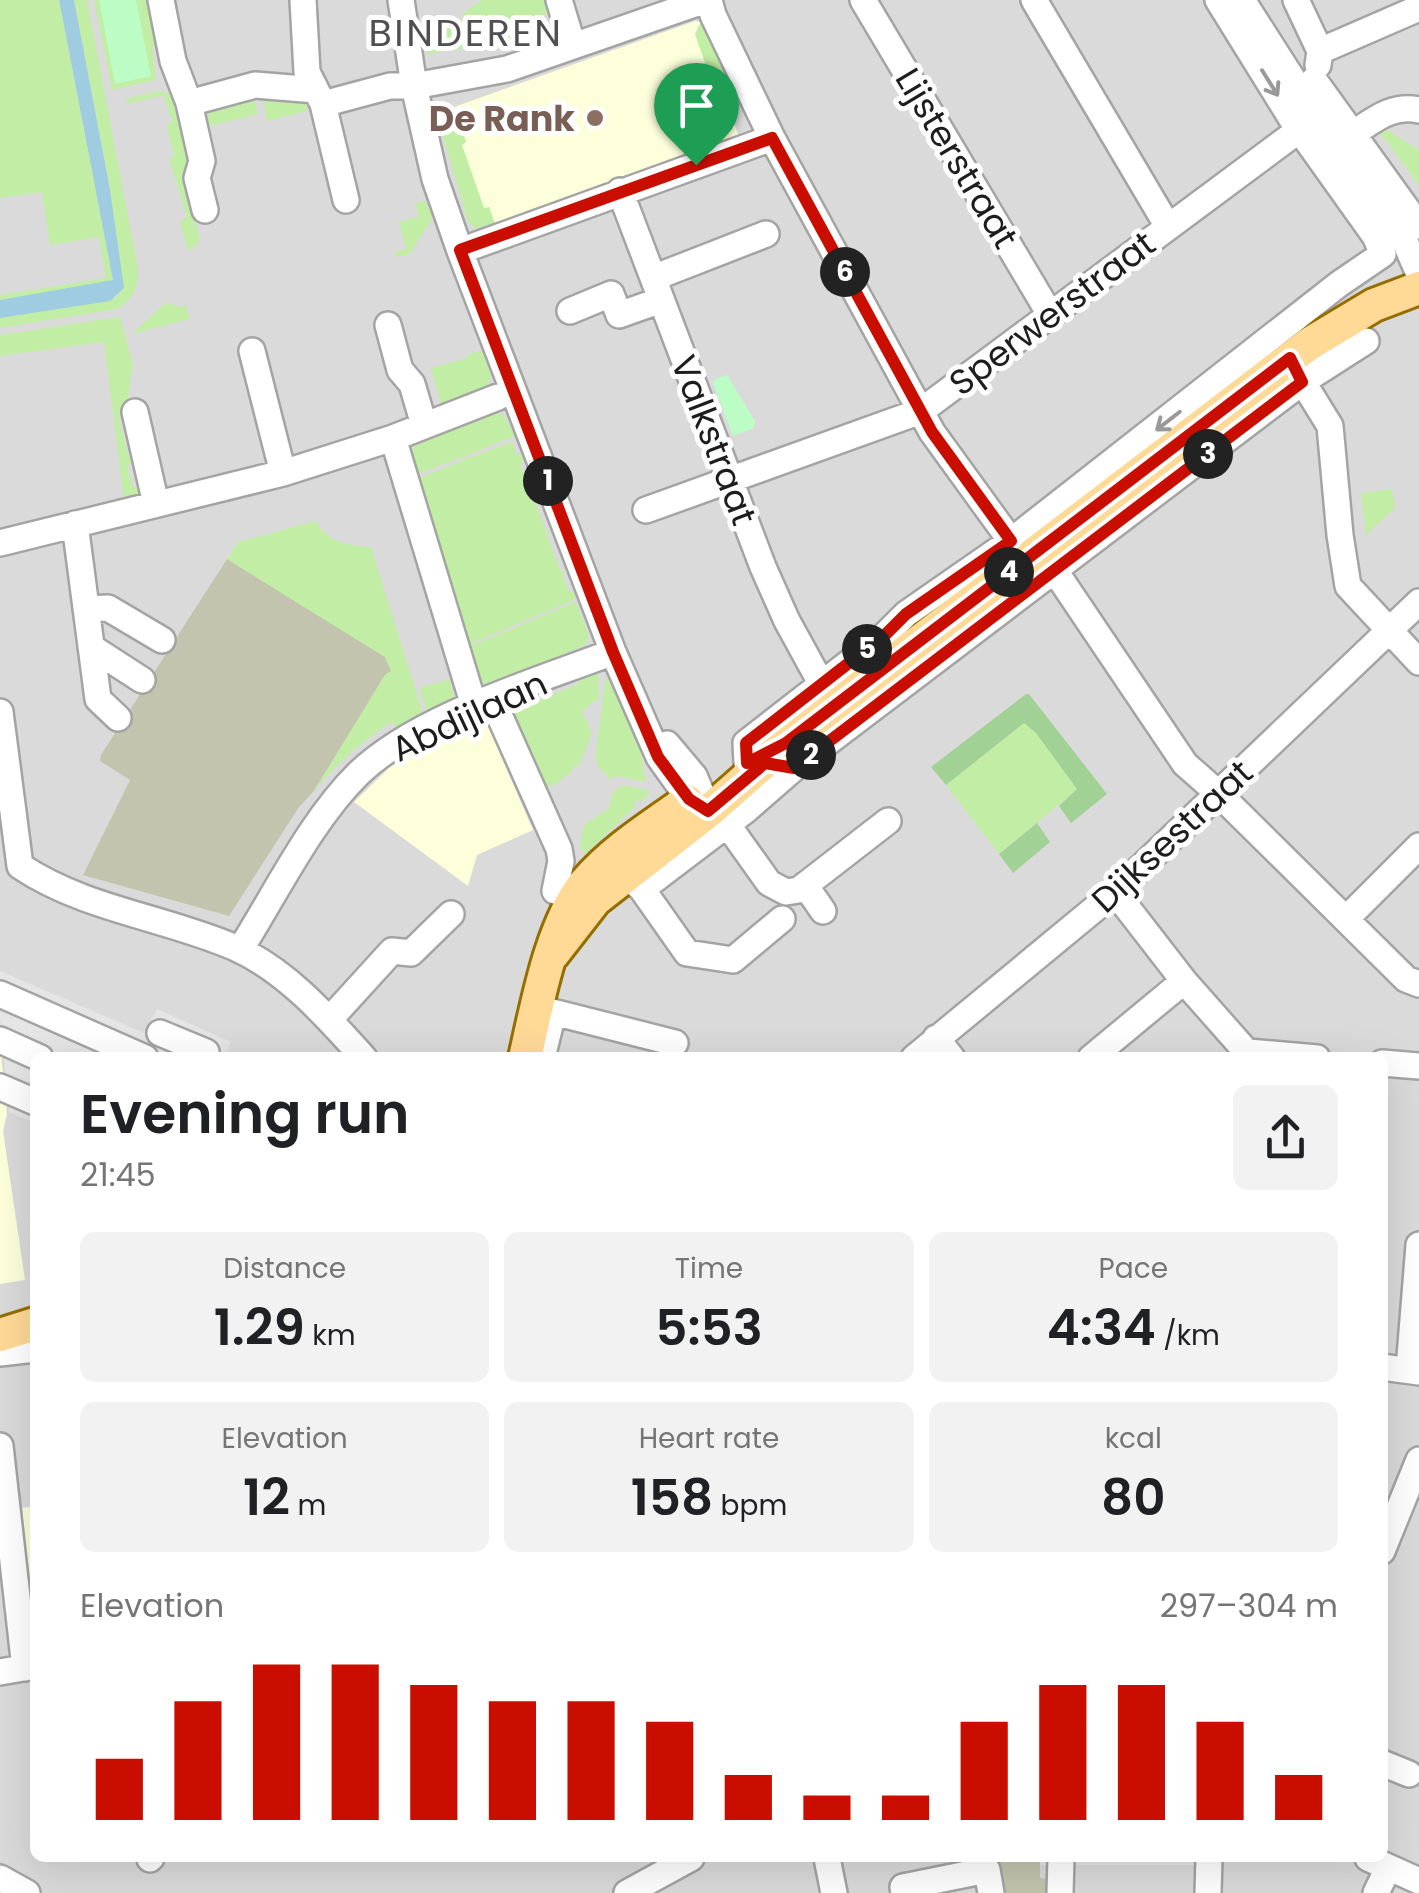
<!DOCTYPE html>
<html lang="en">
<head>
<meta charset="utf-8">
<style>
  :root { --surface:#fff; --page:#f2f2f2; --text:#202124; --muted:#757577; --accent:#c90e00 }
  body { margin:0; font-family:Poppins,sans-serif; background:var(--page); color:var(--text); height:100vh; display:flex; flex-direction:column; font-size:38px; white-space:nowrap }
  * { box-sizing:border-box; margin:0 }
  p { font-size:32px; color:var(--muted) }
  .icon { flex:none; width:55px; height:55px; fill:none; stroke:currentColor; stroke-width:2; stroke-linecap:round; stroke-linejoin:round }
  .map { position:relative; flex:1; overflow:hidden }
  .drawer { position:absolute; left:30px; top:1052px; width:1358px; height:810px; display:flex; flex-direction:column; background:var(--surface); border-radius:15px; box-shadow:0 10px 40px #0002 }
  .drawer>* { flex:none }
  .pin { position:absolute; display:grid; place-items:center; width:85px; height:85px; color:#fff; margin:-102px -42px; border-radius:50% 50% 50% 0; rotate:-45deg; box-shadow:0 0 10px #0007 }
  .pin .icon { rotate:45deg }
  .km { position:absolute; width:50px; height:50px; margin:-25px; border-radius:50%; background:#222; color:#fff; font-size:28px; line-height:50px; text-align:center }
  .round { display:grid; place-items:center; flex:none; width:105px; height:105px; border-radius:15px; background:var(--page) }
  .head { display:flex; align-items:center; justify-content:space-between; height:170px; padding:0 50px }
  h1 { font-size:55px; font-weight:600; line-height:75px }
  .stats { display:grid; grid-template-columns:repeat(3,1fr); gap:15px; height:170px; padding:10px 50px }
  .stats div { display:grid; align-content:center; border-radius:15px; background:var(--page); text-align:center }
  .stats b { font-size:50px; font-weight:600 }
  .stats small { font-size:28px; font-weight:400 }
  .stats p { font-size:28px }
  .chart { height:280px; padding:20px 50px }
  .chart p { display:flex; justify-content:space-between }
  .chart svg { width:100%; height:180px; margin-top:10px; stroke:var(--accent); stroke-width:6 }
  .map>svg:first-child { display:block }
  .residential { fill:#dbdada; fill-rule:evenodd }
  .education { fill:#fcffda }
  .construction { fill:#c2c4ad }
  .grass { fill:#c2eda4 }
  .forest { fill:#a1d194 }
  .park { fill:#bbfdc5 }
  .parking { fill:#e5e5e5 }
  .water { fill:#9fcce0 }
  .lines { fill:none; stroke-linecap:round; stroke-linejoin:round }
  .minor-casing { stroke:#a4a4a4; stroke-width:30 }
  .major-casing { stroke:#956e00; stroke-width:38 }
  .minor { stroke:#fff; stroke-width:25 }
  .major { stroke:#ffd996; stroke-width:32 }
  .oneway { stroke:#999 }
  .route-casing { stroke:#fff; stroke-width:20 }
  .route { stroke:#c90e00; stroke-width:12 }
  .education-dot { fill:#8d6e63; stroke:#fff; stroke-width:4 }
  .labels { text-anchor:middle; dominant-baseline:central; stroke-width:10; stroke-linejoin:round; paint-order:stroke }
  .education-label { font-size:35px; font-weight:bold; fill:#785e54; stroke:#fff; text-anchor:end }
  .street-label { font-size:35px; fill:#1d1d1d; stroke:#fff }
  .neighbourhood-label { font-size:38px; letter-spacing:2.5px; fill:#505050; stroke:#fff }
</style>
</head>
<body>
<div class="map">
<svg width="1419" height="1893" viewBox="0 0 1419 1893">
  <rect width="100%" height="100%" fill="#efebe2"/>
  <path class="residential" d="M 67,0 L 1419,0 L 1419,1893 L 0,1893 L 0,192 L 100,179 ZM 35,1058 L 1382,1058 L 1382,1858 L 35,1858 Z"/>
  <path class="education" d="M 695,21 L 701,22 L 698,28 L 717,78 L 722,76 L 730,92 L 724,95 L 739,137 L 495,224 L 489,208 L 484,209 L 461,144 L 466,142 L 454,107 Z
    M 485,719 L 533,830 L 477,855 L 468,886 L 354,802 L 389,768 L 408,756 Z
    M 0,1045 L 7,1114 L 3,1131 L 25,1280 L 0,1284 Z
    M 35,1506 L 35,1639 L 22,1508 Z"/>
  <path class="construction" d="M 227,559 L 385,657 L 392,672 L 385,675 L 314,791 L 299,807 L 229,916 L 83,875 L 130,780 L 100,761 L 101,755 Z
    M 992,1858 L 1040,1858 L 1040,1878 L 1047,1879 L 1047,1893 L 1002,1893 Z"/>
  <path class="grass" d="M 0,0 L 59,0 L 113,281 L 110,282 L 0,300 L 0,295 L 106,278 L 99,237 L 50,245 L 42,192 L 0,198 Z
    M 74,0 L 87,0 L 138,269 C 138,288 134,300 116,309 L 0,328 L 0,318 L 117,298 L 110,190 Z
    M 94,0 L 156,0 L 161,5 L 148,7 L 165,30 L 165,44 L 152,47 L 156,80 L 112,90 Z
    M 482,0 L 554,0 L 557,12 L 505,23 L 462,14 Z
    M 457,18 L 483,28 L 484,25 L 512,27 L 544,20 L 549,30 L 512,41 L 428,54 L 425,34 L 440,29 Z
    M 701,22 L 706,24 L 729,80 L 725,82 L 722,76 L 711,80 L 695,34 Z
    M 163,90 L 164,94 L 176,91 L 198,211 L 194,217 L 200,239 L 194,248 L 188,250 L 180,221 L 185,219 L 186,214 L 169,158 L 174,157 L 167,126 L 172,120 L 163,95 L 128,104 L 126,99 Z
    M 271,93 L 305,100 L 307,111 L 266,121 L 264,99 L 270,99 Z
    M 253,94 L 258,114 L 210,126 L 209,121 L 199,123 L 198,109 Z
    M 454,107 L 466,142 L 462,145 L 484,208 L 489,207 L 495,224 L 475,228 L 468,221 L 439,123 L 443,110 Z
    M 1381,126 L 1419,150 L 1419,185 L 1378,130 Z
    M 426,201 L 432,218 L 410,254 L 399,257 L 393,253 L 406,249 L 399,222 L 419,217 L 415,203 Z
    M 170,303 L 178,307 L 185,305 L 190,319 L 132,334 L 163,305 Z
    M 120,317 L 133,364 L 128,397 L 132,413 L 119,417 L 128,455 L 141,452 L 140,461 L 127,465 L 133,488 L 143,486 L 145,495 L 124,500 L 104,342 L 0,356 L 0,335 Z
    M 482,351 L 491,375 L 488,386 L 441,404 L 431,368 L 468,358 L 468,354 Z
    M 492,412 L 504,415 L 515,436 L 465,456 L 466,459 L 512,442 L 517,455 L 521,454 L 524,461 L 520,464 L 545,529 L 551,531 L 546,533 L 561,572 L 566,571 L 563,576 L 569,592 L 574,591 L 575,595 L 574,600 L 463,647 L 412,481 L 464,460 L 462,457 L 410,477 L 410,455 L 415,442 Z
    M 1392,489 L 1395,508 L 1366,535 L 1361,493 Z
    M 316,521 C 328,543 347,545 371,547 L 424,717 L 398,730 L 392,722 C 362,741 336,764 314,791 L 385,675 L 391,671 L 385,657 L 227,559 L 238,542 Z
    M 576,602 L 588,633 L 587,644 L 489,687 L 482,684 L 479,674 L 474,676 L 466,648 Z
    M 598,671 L 599,698 L 582,711 L 592,733 L 579,766 L 572,767 L 573,770 L 555,785 L 540,786 L 509,708 L 528,700 L 535,702 L 578,684 L 580,678 Z
    M 611,675 L 641,753 L 646,782 L 617,776 L 609,780 L 608,774 L 604,774 L 596,762 L 598,760 L 595,760 L 605,681 Z
    M 450,679 L 455,703 L 428,715 L 420,688 Z
    M 1024,723 L 1036,733 L 1078,789 L 999,854 L 946,785 Z
    M 623,785 L 648,790 L 649,794 L 641,802 L 638,799 L 634,803 L 636,806 L 585,854 L 580,847 L 584,825 L 609,808 L 612,793 Z"/>
  <path class="forest" d="M 1026,694 L 1029,694 L 1107,794 L 1071,823 L 1059,806 L 1077,789 L 1036,733 L 1024,723 L 946,785 L 931,767 Z
    M 1037,823 L 1050,842 L 1013,873 L 999,854 Z"/>
  <path class="park" d="M 99,0 L 136,0 L 151,76 L 115,84 Z
    M 727,375 L 755,421 L 754,428 L 733,436 L 713,383 L 715,379 Z"/>
  <path class="parking" d="M 0,971 L 144,1033 L 157,1009 L 231,1042 L 224,1057 L 35,1058 L 35,1123 L 9,1112 L 0,1017 Z
    M 1040,1858 L 1203,1858 L 1203,1865 L 1040,1865 Z"/>
  <path class="water" d="M 59,0 L 74,0 L 110,190 L 124,288 L 110,301 L 0,318 L 0,300 L 113,280 Z"/>
  <g class="lines">
    <g class="minor-casing">
      <path id="minor" d="M 161,0 L 173,61 L 189,103 L 202,161 L 197,178 L 205,210
        M 303,0 L 307,72 L 323,104 L 346,200
        M 401,0 L 414,86 L 435,179 L 460,251 L 613,652 L 659,757 L 689,799 L 704,809
        M 559,0 L 573,46
        M 709,0 L 713,15 L 772,138 L 932,432 L 1011,541
        M 863,0 L 1051,316
        M 1034,0 L 1167,225
        M 1242,0 L 1336,147 L 1406,244 L 1419,274
        M 1296,0 L 1320,51 L 1318,65
        M 1320,51 L 1419,8
        M 1314,80 L 1419,226
        M 189,103 L 255,85 L 316,90
        M 323,104 L 390,86 L 414,86 L 507,69 L 706,0
        M 1338,132 L 1351,135 C 1373,121 1391,104 1419,110
        M 620,191 L 763,567 L 787,621 L 821,683
        M 460,251 L 772,138
        M 653,278 L 766,234
        M 570,311 L 611,294 L 619,315 L 661,300
        M 388,325 L 400,370 L 412,384 L 424,425
        M 252,351 L 283,473
        M 1296,371 L 1330,426 L 1340,535 L 1348,586 L 1419,662
        M 135,412 L 156,504
        M 393,438 L 474,706
        M 646,510 L 921,411 L 1299,130
        M 75,524 L 98,699 L 118,718
        M 0,543 L 283,473 L 393,438 L 498,397
        M 1055,571 L 1185,764 L 1219,794 L 1406,979 L 1419,984
        M 86,609 L 108,608 L 162,640
        M 91,647 L 142,680
        M 492,699 L 559,849 L 561,861 L 555,891
        M 0,712 L 20,866 C 86,910 165,917 236,948 C 287,971 327,1017 364,1058
        M 667,744 L 694,776 L 709,811
        M 747,763 L 746,743 L 886,634 L 906,614 L 1011,541 L 1339,284 L 1383,254 L 1375,236 L 1293,121 L 1218,0
        M 727,824 L 769,883 L 786,892 L 799,890 L 888,821
        M 630,879 L 642,889 L 687,953 L 733,960 L 782,919
        M 805,885 L 823,911
        M 642,889 L 746,810 L 794,768 L 1302,382 L 1366,341
        M 1115,892 L 1184,981 L 1252,1058
        M 1347,918 L 1419,846
        M 240,950 C 276,893 311,820 359,773 C 419,716 535,682 613,652
        M 0,994 L 145,1058
        M 537,1008 L 675,1043
        M 330,1019 L 392,951 L 411,953 L 451,914
        M 160,1033 L 206,1052 L 203,1058
        M 936,1038 L 952,1058
        M 0,1040 L 40,1058
        M 1248,1052 L 1317,1058
        M 542,1058 L 553,1013
        M 914,1058 L 1115,892 L 1419,602
        M 1091,1058 L 1184,981
        M 1382,1063 L 1419,1066
        M 0,1087 L 35,1102
        M 0,1353 L 35,1349
        M 1382,1367 L 1419,1372
        M 1409,1369 L 1419,1245
        M 0,1446 L 25,1668
        M 1382,1551 L 1419,1460
        M 0,1672 L 35,1666
        M 1382,1763 L 1409,1774
        M 827,1858 L 834,1893
        M 1368,1858 L 1419,1881
        M 150,1859 L 151,1858
        M 0,1878 L 27,1893
        M 627,1893 L 691,1858
        M 904,1893 L 903,1887 L 987,1870 L 991,1893
        M 1060,1893 L 1061,1858
        M 1208,1893 L 1209,1858
        M 1376,1893 L 1388,1868"/>
    </g>
    <g class="major-casing">
      <path id="major" d="M 553,954 L 595,900 L 709,811 L 786,743 L 1309,344 L 1374,305 L 1419,288
        M 525,1058 C 537,1005 551,925 585,883 C 613,850 652,826 687,801
        M 0,1335 L 35,1324"/>
    </g>
    <use href="#minor" class="minor"/>
    <use href="#major" class="major"/>
  </g>
  <defs><path id="oneway-shaft" d="M-6 0H5M1.5-3L5.5 0L1.5 3" fill="none" stroke-width="1.6" stroke-linecap="round" stroke-linejoin="round" transform="scale(2.5)"/></defs>
  <g class="oneway">
    <use href="#oneway-shaft" transform="translate(1270 83) rotate(58)"/>
    <use href="#oneway-shaft" transform="translate(1168 421) rotate(142)"/>
  </g>
  <g class="lines">
    <g class="route-casing">
      <path id="route" d="M 772,138 L 932,432 L 1011,541 L 906,614 L 886,634 L 746,743 L 747,763 L 786,743 L 1290,358 L 1302,382 L 794,768 L 765,763 L 708,811 L 689,799 L 658,757 L 613,652 L 460,250 Z"/>
    </g>
    <use href="#route" class="route"/>
  </g>
  <circle class="education-dot" cx="595" cy="118" r="10"/>
  <g class="labels">
    <g class="education-label">
      <text x="575" y="118">De Rank</text>
    </g>
    <g class="street-label">
      <text transform="translate(957 158) rotate(59)">Lijsterstraat</text>
      <text transform="translate(1052 313) rotate(-37)">Sperwerstraat</text>
      <text transform="translate(714 440) rotate(69)">Valkstraat</text>
      <text transform="translate(469 716) rotate(-25)">Abdijlaan</text>
      <text transform="translate(1172 836) rotate(-43)">Dijksestraat</text>
    </g>
    <g class="neighbourhood-label">
      <text x="466" y="32">BINDEREN</text>
    </g>
  </g>
</svg>
<div class="pin" style="left:696px;top:165px;background:#1e9e55"><svg class="icon" aria-label="arrive" viewBox="0 0 24 24"><path d="M6 21V4h12l-3 4 3 4H6"/></svg></div>
<b class="km" style="left:548px;top:481px">1</b>
<b class="km" style="left:811px;top:755px">2</b>
<b class="km" style="left:1208px;top:454px">3</b>
<b class="km" style="left:1009px;top:572px">4</b>
<b class="km" style="left:867px;top:649px">5</b>
<b class="km" style="left:845px;top:272px">6</b>
<section class="drawer">
<div class="head"><div><h1>Evening run</h1><p>21:45</p></div><a class="round"><svg class="icon" aria-label="share" viewBox="0 0 24 24"><path d="M12 15V3M7 8l5-5 5 5M5 13v7h14v-7"/></svg></a></div>
<div class="stats">
<div><p>Distance</p><b>1.29<small> km</small></b></div>
<div><p>Time</p><b>5:53</b></div>
<div><p>Pace</p><b>4:34<small> /km</small></b></div>
</div>
<div class="stats">
<div><p>Elevation</p><b>12<small> m</small></b></div>
<div><p>Heart rate</p><b>158<small> bpm</small></b></div>
<div><p>kcal</p><b>80</b></div>
</div>
<div class="chart"><p><span>Elevation</span>297–304 m</p>
<svg viewBox="0 0 160 44" preserveAspectRatio="none"><path d="M5 44V29M15 44V15M25 44V6M35 44V6M45 44V11M55 44V15M65 44V15M75 44V20M85 44V33M95 44V38M105 44V38M115 44V20M125 44V11M135 44V11M145 44V20M155 44V33"/></svg>
</div>
</section>
</div>
</body>
</html>
